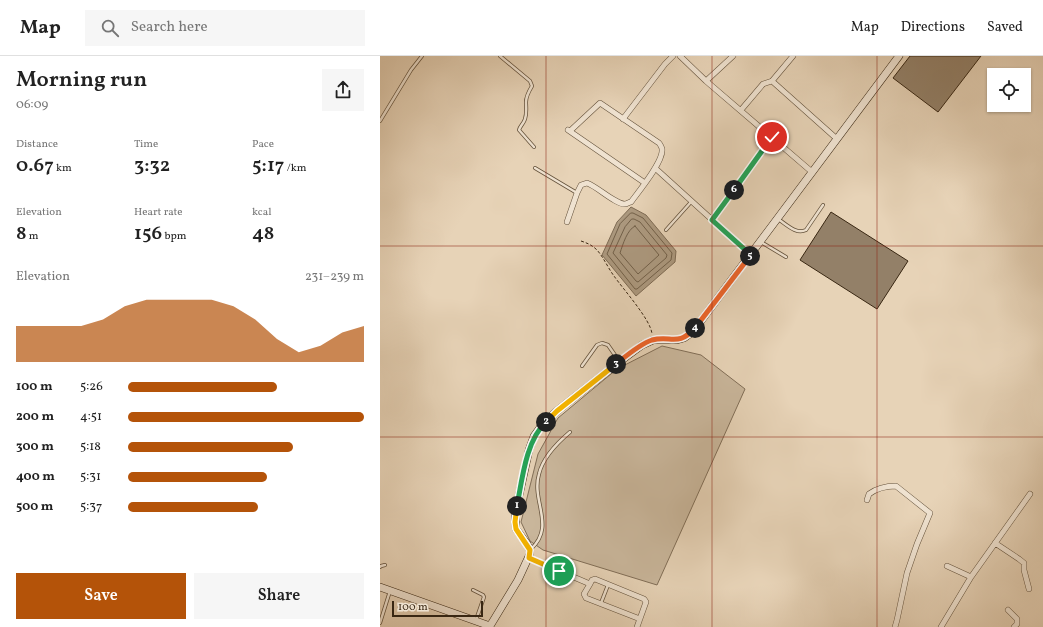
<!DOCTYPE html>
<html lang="en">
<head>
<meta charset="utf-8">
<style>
  :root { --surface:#fff; --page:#f6f6f6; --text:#222; --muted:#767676; --line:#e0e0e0; --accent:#b45309 }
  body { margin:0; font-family:Vollkorn,serif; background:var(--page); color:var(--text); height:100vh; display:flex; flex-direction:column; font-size:15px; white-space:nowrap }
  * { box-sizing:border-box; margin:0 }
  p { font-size:13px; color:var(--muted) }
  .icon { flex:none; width:22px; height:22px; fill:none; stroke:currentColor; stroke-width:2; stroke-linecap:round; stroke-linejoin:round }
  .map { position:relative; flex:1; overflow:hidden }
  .sheet { display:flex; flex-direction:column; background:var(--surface); width:380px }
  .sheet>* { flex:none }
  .fabs { position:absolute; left:607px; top:12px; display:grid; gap:8px }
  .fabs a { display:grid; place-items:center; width:44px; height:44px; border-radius:0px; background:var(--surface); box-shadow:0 1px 3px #0004; font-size:20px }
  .scale { position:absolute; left:12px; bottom:10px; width:91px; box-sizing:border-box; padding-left:4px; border:2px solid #392713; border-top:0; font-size:11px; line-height:14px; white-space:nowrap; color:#392713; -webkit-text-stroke:3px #efe2d0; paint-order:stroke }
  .pin { position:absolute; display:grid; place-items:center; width:34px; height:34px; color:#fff; margin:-17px; border:2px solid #fff; border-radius:50%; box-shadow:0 1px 4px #0007 }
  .km { position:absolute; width:20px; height:20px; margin:-10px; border-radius:50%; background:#222; color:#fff; font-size:11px; line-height:20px; text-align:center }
  .round { display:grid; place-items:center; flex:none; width:42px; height:42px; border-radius:0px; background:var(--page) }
  .overview { display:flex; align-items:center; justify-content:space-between; height:68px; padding:0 16px }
  h1 { font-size:22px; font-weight:600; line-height:30px }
  .metrics { display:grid; grid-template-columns:repeat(3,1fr); gap:6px; height:68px; padding:4px 16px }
  .metrics div { display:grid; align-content:center }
  .metrics b { font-size:20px; font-weight:600 }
  .metrics small { font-size:11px; font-weight:400 }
  .metrics p { font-size:11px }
  .chart { height:112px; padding:8px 16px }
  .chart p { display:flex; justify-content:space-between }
  .chart svg { width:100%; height:72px; margin-top:4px; fill:var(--accent); opacity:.7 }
  .primary-button { display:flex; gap:8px; margin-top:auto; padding:8px 16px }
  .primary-button a { flex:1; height:46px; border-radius:0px; background:var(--accent); color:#fff; font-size:16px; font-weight:600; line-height:46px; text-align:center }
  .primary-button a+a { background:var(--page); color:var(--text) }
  ul { padding:0 16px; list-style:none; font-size:13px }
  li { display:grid; grid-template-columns:64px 48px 1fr; align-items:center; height:30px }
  li i { height:10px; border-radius:5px; background:var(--accent) }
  header { display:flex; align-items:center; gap:24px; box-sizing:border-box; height:56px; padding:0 20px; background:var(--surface); border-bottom:1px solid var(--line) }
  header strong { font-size:19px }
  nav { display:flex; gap:22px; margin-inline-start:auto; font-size:14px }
  .search { width:280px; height:36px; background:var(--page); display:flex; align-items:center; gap:10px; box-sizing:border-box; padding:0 14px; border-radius:0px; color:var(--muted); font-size:15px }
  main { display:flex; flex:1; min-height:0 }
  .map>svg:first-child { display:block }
  .green { fill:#c9b69b; stroke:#816e57 }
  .water { fill:#ac997f; stroke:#7e6b54 }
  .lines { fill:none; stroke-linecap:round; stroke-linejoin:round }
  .shore { stroke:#726049; stroke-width:1 }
  .building { fill:#938068; stroke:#392713 }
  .lane-casing { stroke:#64523c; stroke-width:4 }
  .street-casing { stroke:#64523c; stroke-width:6 }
  .secondary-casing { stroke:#392713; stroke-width:8 }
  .path { stroke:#392713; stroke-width:1; stroke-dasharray:3 2; stroke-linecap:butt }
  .lane { stroke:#efe2d0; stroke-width:2.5 }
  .street { stroke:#efe2d0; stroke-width:5 }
  .secondary { stroke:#efe2d0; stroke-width:7 }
  .split-1-casing { stroke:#fff; stroke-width:8 }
  .split-2-casing { stroke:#fff; stroke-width:8 }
  .split-3-casing { stroke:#fff; stroke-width:8 }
  .split-4-casing { stroke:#fff; stroke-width:8 }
  .split-5-casing { stroke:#fff; stroke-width:8 }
  .split-6-casing { stroke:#fff; stroke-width:8 }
  .split-7-casing { stroke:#fff; stroke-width:8 }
  .split-1 { stroke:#f5b400; stroke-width:5 }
  .split-2 { stroke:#22a559; stroke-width:5 }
  .split-3 { stroke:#f5b400; stroke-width:5 }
  .split-4 { stroke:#f0652b; stroke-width:5 }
  .split-5 { stroke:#f0652b; stroke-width:5 }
  .split-6 { stroke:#22a559; stroke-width:5 }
  .split-7 { stroke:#22a559; stroke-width:5 }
  .grid { fill:none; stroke:#8f2418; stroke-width:1; stroke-opacity:0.55 }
</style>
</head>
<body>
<header>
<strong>Map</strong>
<div class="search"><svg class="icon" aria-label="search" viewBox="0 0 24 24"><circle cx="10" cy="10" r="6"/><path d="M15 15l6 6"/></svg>Search here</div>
<nav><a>Map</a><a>Directions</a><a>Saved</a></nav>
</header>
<main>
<section class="sheet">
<div class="overview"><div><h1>Morning run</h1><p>06:09</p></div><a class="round"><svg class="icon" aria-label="share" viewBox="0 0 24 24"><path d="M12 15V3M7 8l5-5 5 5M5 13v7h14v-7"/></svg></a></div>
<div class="metrics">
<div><p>Distance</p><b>0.67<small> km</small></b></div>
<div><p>Time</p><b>3:32</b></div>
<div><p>Pace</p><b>5:17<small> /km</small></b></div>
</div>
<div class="metrics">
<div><p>Elevation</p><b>8<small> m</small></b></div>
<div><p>Heart rate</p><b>156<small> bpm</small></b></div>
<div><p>kcal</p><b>48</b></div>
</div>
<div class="chart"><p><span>Elevation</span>231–239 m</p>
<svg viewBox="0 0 160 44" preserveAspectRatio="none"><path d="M0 44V22L10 22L20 22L30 22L40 18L50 10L60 6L70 6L80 6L90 6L100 10L110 18L120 30L130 38L140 34L150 26L160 22V44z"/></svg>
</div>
<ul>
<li><b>100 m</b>5:26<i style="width:63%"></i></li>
<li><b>200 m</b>4:51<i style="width:100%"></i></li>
<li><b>300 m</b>5:18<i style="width:70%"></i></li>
<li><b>400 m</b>5:31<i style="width:59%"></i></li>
<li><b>500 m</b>5:37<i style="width:55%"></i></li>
</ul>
<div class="primary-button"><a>Save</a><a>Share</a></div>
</section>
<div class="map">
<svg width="663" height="571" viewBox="0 0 663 571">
  <rect width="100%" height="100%" fill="#e7d3b7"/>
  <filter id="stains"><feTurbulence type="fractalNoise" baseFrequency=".005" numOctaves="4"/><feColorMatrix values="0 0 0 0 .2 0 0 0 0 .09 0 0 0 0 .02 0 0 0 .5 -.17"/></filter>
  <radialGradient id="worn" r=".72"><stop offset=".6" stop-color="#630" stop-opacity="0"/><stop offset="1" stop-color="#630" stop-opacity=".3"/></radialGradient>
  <path class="green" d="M 282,290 L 321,299 L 365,333 L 277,529 L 163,494 L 150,485 L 141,466 L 158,398 L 178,362 L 237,313 Z"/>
  <path class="water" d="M 251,151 L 266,159 L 296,195 L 295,206 L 256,240 L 222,199 L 237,166 Z"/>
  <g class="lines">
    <path class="shore" d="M 251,157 L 253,157 L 263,162 L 292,197 L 291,204 L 257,233 L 255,233 L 227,198 L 240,168 Z
      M 252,163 L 254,163 L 260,166 L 287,199 L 286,202 L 258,226 L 256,225 L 233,197 L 245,171 Z
      M 255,170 L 279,199 L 258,218 L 240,197 C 243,188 247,174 255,170 Z"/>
  </g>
  <path class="building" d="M 530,0 L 601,0 L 558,56 L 513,22 Z
    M 451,156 L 528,205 L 497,253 L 420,204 Z"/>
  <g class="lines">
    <g class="lane-casing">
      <path id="lane" d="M 120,0 L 150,25 L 152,30 C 149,35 146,40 146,46 C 146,51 147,57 145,63 C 144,67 140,70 139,74 L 154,91
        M 0,65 L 31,14 L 42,0
        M 155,112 L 197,137
        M 398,163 C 406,168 416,179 426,174 L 443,149
        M 286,174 L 311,146
        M 381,186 L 406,201
        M 202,310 L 217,289 L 222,287 L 228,289 L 239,305
        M 151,493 C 176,470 151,445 159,418 C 163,401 177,387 190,376
        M 0,511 L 1,510 L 5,509
        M 93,534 L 103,539 L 104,541 L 96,564
        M 221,547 L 228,529
        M 0,567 L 10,535"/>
    </g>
    <g class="street-casing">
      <path id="street" d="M 300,0 L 326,25 L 432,116
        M 413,0 L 392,25 L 457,83
        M 326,25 L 353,0
        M 361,54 L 383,28 L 392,25
        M 243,63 L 285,8 L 293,0
        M 188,74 L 265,127
        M 275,112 L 371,199
        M 332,164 L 392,81
        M 187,166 L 197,137 L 201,129 L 207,127 C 218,131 235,148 245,148 C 247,148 249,146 251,146 C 259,135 284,105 282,93 C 282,92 280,88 279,87 L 220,47 L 190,75
        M 487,444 L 489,438 C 497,432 506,430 516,430 L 550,457 L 537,488 L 527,517 L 517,564 L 515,571
        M 615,487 L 639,503 L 644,507 L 644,514 L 649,533
        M 149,502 L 210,528 L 212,524 L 215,523 L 264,543 L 266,546 L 257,571
        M 567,510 L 591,521
        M 210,528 L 204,538 L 206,542 L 260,563
        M 628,554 L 637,563 L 637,568 L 634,571
        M 561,571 L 591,521 L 650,438"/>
    </g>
    <g class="secondary-casing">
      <path id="secondary" d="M 0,531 L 110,570 L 138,524 L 150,498 L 150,494 L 147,488 L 136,473 L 135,458 L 149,394 L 154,380 L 162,369 L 177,355 L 239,306 L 262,289 L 273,284 L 297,284 L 304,282 L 311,277 L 317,270 L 519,0"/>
    </g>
    <path class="path" d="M 201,185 C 207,187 212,189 217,194 C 224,202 228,212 234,220 C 243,233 271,264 272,278"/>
    <use href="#lane" class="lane"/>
    <use href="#street" class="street"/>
    <use href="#secondary" class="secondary"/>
  </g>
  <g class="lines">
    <g class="split-1-casing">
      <path id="split-1" d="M 137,450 L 135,466 L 136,473 L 150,494 L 149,502 L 179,515"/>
    </g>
    <g class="split-2-casing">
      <path id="split-2" d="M 137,450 C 142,424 146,384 166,366"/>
    </g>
    <g class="split-3-casing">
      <path id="split-3" d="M 166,366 L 177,355 L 236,308"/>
    </g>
    <g class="split-4-casing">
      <path id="split-4" d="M 236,308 C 246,300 260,288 272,284 C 291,279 298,291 315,272"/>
    </g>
    <g class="split-5-casing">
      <path id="split-5" d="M 315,272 L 370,200"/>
    </g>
    <g class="split-6-casing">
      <path id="split-6" d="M 354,134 L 332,164 L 371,199 L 370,200"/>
    </g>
    <g class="split-7-casing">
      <path id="split-7" d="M 354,134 L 392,81"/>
    </g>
    <use href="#split-1" class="split-1"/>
    <use href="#split-2" class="split-2"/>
    <use href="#split-3" class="split-3"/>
    <use href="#split-4" class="split-4"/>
    <use href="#split-5" class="split-5"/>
    <use href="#split-6" class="split-6"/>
    <use href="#split-7" class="split-7"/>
  </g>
  <path class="grid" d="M 166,0 L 166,571M 332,0 L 332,571M 497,0 L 497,571M 0,190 L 663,190M 0,381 L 663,381"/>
  <rect width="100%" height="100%" filter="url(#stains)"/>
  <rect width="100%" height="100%" fill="url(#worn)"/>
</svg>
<div class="fabs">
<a><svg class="icon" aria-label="locate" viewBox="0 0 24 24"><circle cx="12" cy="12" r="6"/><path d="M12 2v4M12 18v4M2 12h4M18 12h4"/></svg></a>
</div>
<div class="scale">100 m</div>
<div class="pin" style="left:179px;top:515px;background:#1e9e55"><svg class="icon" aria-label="arrive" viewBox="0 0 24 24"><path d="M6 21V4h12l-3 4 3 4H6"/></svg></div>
<div class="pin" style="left:392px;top:81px;background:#d93025"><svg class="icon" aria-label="check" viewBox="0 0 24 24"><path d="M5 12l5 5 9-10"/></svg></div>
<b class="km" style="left:137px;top:450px">1</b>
<b class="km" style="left:166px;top:366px">2</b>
<b class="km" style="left:236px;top:308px">3</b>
<b class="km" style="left:315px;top:272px">4</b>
<b class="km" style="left:370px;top:200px">5</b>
<b class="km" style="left:354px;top:134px">6</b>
</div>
</main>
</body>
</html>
